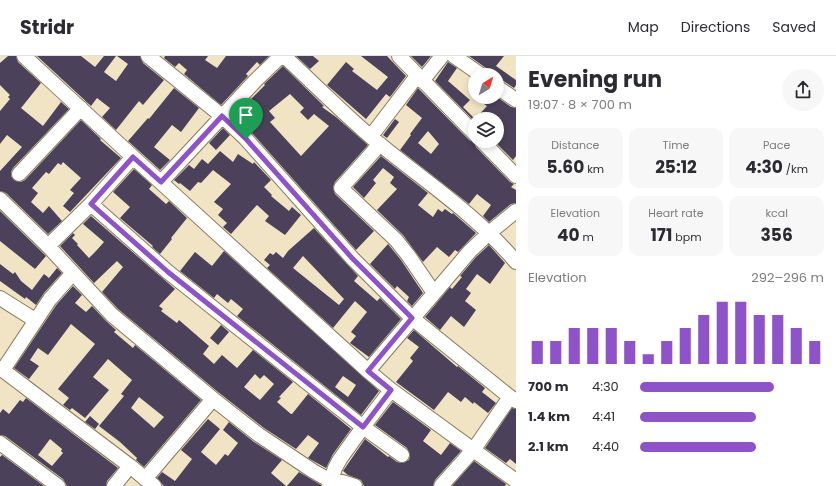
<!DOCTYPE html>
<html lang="en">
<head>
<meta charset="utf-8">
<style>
  :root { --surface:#fff; --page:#f7f7f7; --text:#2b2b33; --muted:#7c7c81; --line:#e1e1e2; --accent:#8e52c9 }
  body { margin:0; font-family:Poppins,sans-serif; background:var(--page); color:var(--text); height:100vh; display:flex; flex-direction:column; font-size:15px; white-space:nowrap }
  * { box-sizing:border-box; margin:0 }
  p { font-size:13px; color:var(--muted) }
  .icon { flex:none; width:22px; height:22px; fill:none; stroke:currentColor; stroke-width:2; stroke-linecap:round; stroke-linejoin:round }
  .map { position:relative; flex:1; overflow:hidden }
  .sheet { display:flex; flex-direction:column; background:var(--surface); width:320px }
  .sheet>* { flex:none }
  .needle { width:26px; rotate:38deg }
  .tools { position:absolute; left:468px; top:12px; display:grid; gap:8px }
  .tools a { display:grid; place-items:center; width:36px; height:36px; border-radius:50%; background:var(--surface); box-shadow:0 2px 6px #0003; font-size:20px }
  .pin { position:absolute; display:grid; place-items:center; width:34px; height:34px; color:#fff; margin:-41px -17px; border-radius:50% 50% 50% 0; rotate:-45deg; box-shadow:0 0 4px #0007 }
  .pin .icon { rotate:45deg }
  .round { display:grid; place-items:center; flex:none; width:42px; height:42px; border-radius:21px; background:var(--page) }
  .overview { display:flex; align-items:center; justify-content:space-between; height:68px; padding:0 12px }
  h1 { font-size:22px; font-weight:700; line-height:30px }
  .metrics { display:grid; grid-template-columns:repeat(3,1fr); gap:6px; height:68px; padding:4px 12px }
  .metrics div { display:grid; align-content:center; border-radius:10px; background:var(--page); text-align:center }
  .metrics b { font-size:17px; font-weight:700 }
  .metrics small { font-size:11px; font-weight:400 }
  .metrics p { font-size:11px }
  .chart { height:112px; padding:8px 12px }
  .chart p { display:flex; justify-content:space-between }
  .chart svg { width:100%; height:72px; margin-top:4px; stroke:var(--accent); stroke-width:6 }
  ul { padding:0 12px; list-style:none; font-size:13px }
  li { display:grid; grid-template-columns:64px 48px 1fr; align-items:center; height:30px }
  li i { height:10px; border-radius:5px; background:var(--accent) }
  header { display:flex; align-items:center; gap:24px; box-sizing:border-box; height:56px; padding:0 20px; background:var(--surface); border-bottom:1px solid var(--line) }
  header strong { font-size:19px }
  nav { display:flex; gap:22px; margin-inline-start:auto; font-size:14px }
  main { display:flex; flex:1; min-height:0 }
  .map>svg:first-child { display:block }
  .building { fill:#4c415a; fill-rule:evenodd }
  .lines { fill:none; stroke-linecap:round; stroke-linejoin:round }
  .minor-casing { stroke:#867a5d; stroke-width:16 }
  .minor { stroke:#fff; stroke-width:14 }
  .route-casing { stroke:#fff; stroke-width:8 }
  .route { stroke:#8e52c9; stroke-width:5 }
</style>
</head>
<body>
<header>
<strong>Stridr</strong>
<nav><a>Map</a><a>Directions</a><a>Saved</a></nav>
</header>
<main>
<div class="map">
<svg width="516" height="430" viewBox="0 0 516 430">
  <rect width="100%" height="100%" fill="#f1e4c4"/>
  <path class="building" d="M 8,0 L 16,0 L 18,6 L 41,27 L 21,52 L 43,70 L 61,46 L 69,53 L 13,112 L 11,116 L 11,120 L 14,124 L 21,126 L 25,124 L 81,64 L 101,83 L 100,84 L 121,102 L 70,156 L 63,150 L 74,137 L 70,134 L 81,122 L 63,106 L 61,109 L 58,107 L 49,118 L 46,116 L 32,132 L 38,137 L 31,146 L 43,157 L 49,150 L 62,165 L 48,178 L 6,137 L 0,135 L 0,115 L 22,91 L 7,79 L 0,88 L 0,55 L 10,43 L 8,41 L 10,39 L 0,29 L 0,7 Z
    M 37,0 L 81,0 L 95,11 L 104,0 L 116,0 L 104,16 L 116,25 L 128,8 L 117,0 L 140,0 L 143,7 L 164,24 L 143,49 L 139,45 L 116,74 L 102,61 L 110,52 L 97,42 L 91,50 Z
    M 165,0 L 208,0 L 205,4 L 217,12 L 226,0 L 269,0 L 260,9 L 257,6 L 246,18 L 248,20 L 221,49 L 184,18 L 187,14 L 179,7 L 175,11 L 164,2 Z
    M 296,0 L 313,0 L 319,5 L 310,13 Z
    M 361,0 L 387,0 L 406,20 L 390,41 L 386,38 L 366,63 L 327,29 L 346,6 L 354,13 L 352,15 L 377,34 L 388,21 Z
    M 411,0 L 431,0 L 422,11 Z
    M 469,0 L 504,0 L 496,10 L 516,24 L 516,29 L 514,32 L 502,24 L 497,23 L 497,19 L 489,19 L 486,12 Z
    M 448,6 L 457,12 L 448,25 L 470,44 L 463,51 L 475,63 L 487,50 L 474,41 L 497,41 L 511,51 L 516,52 L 516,100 L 513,104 L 494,85 L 497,85 L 497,63 L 475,63 L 475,66 L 435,25 Z
    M 283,10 L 324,50 L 322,51 L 336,61 L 368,89 L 335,126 L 333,131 L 335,138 L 374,175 L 356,194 L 252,77 L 234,60 L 265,29 L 264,28 ZM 290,38 L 304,52 L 300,56 L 308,64 L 314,58 L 329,70 L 301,100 L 270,66 L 275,62 L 269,55 Z
    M 174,32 L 199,52 L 181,76 L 172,69 L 154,91 L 170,104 L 160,114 L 128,85 L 148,62 L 149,63 Z
    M 418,32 L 469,84 L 474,86 L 476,91 L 510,126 L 514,128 L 511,131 L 516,134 L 516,147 L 511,148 L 489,166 L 483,160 L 491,149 L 477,138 L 469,148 L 400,94 L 411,79 L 410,78 L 422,62 L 406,49 ZM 428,75 L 439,88 L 431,98 L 418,87 Z
    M 395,63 L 399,66 L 387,82 L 383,79 Z
    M 223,72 L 230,79 L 216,94 L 209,87 Z
    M 220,95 L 233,106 L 238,98 L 253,108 L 254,106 L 271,124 L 264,131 L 272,139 L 271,140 L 289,155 L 292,151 L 301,159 L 285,179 L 265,165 L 269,160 L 257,149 L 231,178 L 223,171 L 227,167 L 218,159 L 223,153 L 214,146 L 231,128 L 213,114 L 201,127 L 198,126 L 190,135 L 180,127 L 179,128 L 174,124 L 189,109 L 194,113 L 202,103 L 208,108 Z
    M 381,100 L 428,137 L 418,149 L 433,161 L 438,153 L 442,156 L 445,153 L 452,158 L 453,157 L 476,177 L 458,196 L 455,194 L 449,201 L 437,191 L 423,206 L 403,179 L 377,154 L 397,133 L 390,127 L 394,121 L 383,112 L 373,124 L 376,127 L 364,142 L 353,131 Z
    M 134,113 L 152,129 L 149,133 L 166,148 L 169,145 L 187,162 L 171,182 L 172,183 L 160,198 L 152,191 L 153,190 L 120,162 L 130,151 L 113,136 Z
    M 0,155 L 46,200 L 35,213 L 0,185 Z
    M 91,160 L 175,233 L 159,250 L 163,253 L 161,255 L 177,267 L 179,264 L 209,290 L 203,298 L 214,308 L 222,299 L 237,312 L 253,294 L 293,326 L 279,341 L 281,342 L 277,346 L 291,358 L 292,358 L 308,338 L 351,373 L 333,398 L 326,412 L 308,402 L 319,387 L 308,379 L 296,393 L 264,372 L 218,336 L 118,253 L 102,236 L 123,211 L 117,205 L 94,227 L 60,190 L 73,177 L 75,179 L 72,182 L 78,188 L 77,189 L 89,202 L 96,195 L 104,186 L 83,168 ZM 255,318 L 260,323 L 264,319 L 274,328 L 260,344 L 244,331 Z
    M 314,172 L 358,220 L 354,225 L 377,245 L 380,242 L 401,263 L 369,301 L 350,287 L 356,280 L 351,276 L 367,256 L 355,245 L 333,272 L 267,212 L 270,209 L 264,204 L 270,197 L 273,199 L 276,196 L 283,202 L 288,195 ZM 303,200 L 344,243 L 339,249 L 293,212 Z
    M 388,188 L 401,204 L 423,237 L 412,250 L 407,245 L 409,241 L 397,230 L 395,233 L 370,208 Z
    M 489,189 L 505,207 L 490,228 L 477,218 L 466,233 L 471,237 L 465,245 L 476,254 L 464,271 L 451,260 L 440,274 L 425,261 L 450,231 L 452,233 L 462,221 L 460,220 L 476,201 Z
    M 224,195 L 379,335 L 361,359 L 237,260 L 243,253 L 231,243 L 228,247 L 217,238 L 214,242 L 180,215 L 195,196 L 212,210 ZM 343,320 L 356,329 L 348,341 L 335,331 Z
    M 0,208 L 13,218 L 15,216 L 21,225 L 32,234 L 44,218 L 49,222 L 57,212 L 62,217 L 44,237 L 36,249 L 26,241 L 25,243 L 0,225 Z
    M 73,230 L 82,239 L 75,247 L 86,256 L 92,250 L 106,265 L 116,274 L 114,276 L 133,292 L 135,289 L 201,344 L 144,411 L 136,404 L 137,402 L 120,386 L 99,370 L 124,340 L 121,338 L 132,324 L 108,303 L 93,321 L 109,334 L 85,362 L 72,352 L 70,354 L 63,349 L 69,342 L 58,333 L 95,288 L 71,268 L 48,299 L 38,292 L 30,304 L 39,310 L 29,323 L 14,312 L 57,248 ZM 139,341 L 164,361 L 154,372 L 131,352 Z
    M 221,269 L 229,276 L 218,289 L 210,282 Z
    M 414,274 L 457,311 L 458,310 L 485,332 L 482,336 L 496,347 L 488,357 L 474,346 L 473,348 L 465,341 L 461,346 L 448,336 L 434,354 L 396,326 L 413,305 L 410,302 L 419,291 L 407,282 Z
    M 26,342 L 118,412 L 107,425 L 106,430 L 67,430 L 63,423 L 5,380 L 0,379 L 0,357 L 3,353 L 9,358 L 20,344 L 23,346 ZM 50,383 L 62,393 L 61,395 L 63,397 L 52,410 L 38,399 Z
    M 393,346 L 431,374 L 423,385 L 441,399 L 450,387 L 461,395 L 435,424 L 433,430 L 364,430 L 361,424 L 348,419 L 343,415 L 365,383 L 388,401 L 389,400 L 397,406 L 402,407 L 409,404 L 410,399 L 407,392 L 375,369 Z
    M 512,352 L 516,353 L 516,408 L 510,403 L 506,407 L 485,392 Z
    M 90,360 L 99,368 L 95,373 L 85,366 Z
    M 208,363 L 220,373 L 201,396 L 216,409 L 225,398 L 228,400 L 238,387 L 223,374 L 229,366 L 254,386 L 282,404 L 271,417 L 286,430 L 164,430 L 162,428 L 157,422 L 162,416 L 175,425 L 192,403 L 181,394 Z
    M 2,399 L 44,430 L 0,430 L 0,401 Z
    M 474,405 L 506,428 L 505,430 L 452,430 Z
    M 299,416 L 321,429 L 321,430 L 287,430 Z"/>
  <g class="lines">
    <g class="minor-casing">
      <path id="minor" d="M 24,0 L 133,101 L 368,315 L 391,334 L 516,425
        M 148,0 L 222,60 L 246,83 L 352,202 L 412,262 L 510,341 L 516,345
        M 284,0 C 313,27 341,55 371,81 C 420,122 475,157 516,206
        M 399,0 L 475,78
        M 454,0 L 481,19
        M 422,25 L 442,0
        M 497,31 L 516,44
        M 371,80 L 417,20
        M 482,85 L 516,120
        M 380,88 L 341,132 L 396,184 L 408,199 L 434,237
        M 19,118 L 81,52
        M 161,126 L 256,24 L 281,0
        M 0,143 L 48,190 L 112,259 L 213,343 L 259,379 L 313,415 L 331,425 L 342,426 L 355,430
        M 91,148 L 168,216 L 363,371 L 402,399
        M 48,190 L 91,148 L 133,101
        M 0,242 L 35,264
        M 0,312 L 130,410 L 154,430
        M 3,314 L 50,243 L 73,217
        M 368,315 L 470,195 L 489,177 L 516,155
        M 0,387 L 58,430
        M 145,423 L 213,343
        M 114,430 L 130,410
        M 329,430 L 335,412 L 340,403 L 363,371 L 391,334
        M 441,430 L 474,393 L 510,341"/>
    </g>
    <use href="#minor" class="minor"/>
  </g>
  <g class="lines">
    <g class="route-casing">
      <path id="route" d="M 222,60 L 246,83 L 352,202 L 412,262 L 368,315 L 391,334 L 363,371 L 168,216 L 91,148 L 133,101 L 161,126 Z"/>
    </g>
    <use href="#route" class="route"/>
  </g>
</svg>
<div class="tools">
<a><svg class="needle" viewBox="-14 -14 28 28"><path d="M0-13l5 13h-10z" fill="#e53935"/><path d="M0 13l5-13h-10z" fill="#7c7c81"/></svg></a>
<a><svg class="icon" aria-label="layers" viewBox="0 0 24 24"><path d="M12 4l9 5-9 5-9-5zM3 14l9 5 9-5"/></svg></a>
</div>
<div class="pin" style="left:246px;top:83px;background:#1e9e55"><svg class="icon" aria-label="arrive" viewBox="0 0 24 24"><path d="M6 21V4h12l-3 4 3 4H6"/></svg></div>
</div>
<section class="sheet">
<div class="overview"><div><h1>Evening run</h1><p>19:07 · 8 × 700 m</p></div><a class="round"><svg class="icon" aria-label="share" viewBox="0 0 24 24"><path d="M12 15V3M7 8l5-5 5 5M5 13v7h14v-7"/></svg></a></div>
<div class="metrics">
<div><p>Distance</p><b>5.60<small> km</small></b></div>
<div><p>Time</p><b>25:12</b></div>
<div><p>Pace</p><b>4:30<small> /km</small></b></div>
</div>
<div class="metrics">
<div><p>Elevation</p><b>40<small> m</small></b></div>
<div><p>Heart rate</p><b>171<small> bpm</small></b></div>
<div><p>kcal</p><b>356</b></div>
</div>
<div class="chart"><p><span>Elevation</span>292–296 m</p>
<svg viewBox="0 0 160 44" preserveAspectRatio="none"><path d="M5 44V30M15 44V30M25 44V22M35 44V22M45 44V22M55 44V30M65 44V38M75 44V30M85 44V22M95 44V14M105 44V6M115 44V6M125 44V14M135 44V14M145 44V22M155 44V30"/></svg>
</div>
<ul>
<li><b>700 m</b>4:30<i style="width:73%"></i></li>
<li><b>1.4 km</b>4:41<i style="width:63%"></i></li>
<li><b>2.1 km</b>4:40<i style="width:63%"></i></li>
</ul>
</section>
</main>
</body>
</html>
